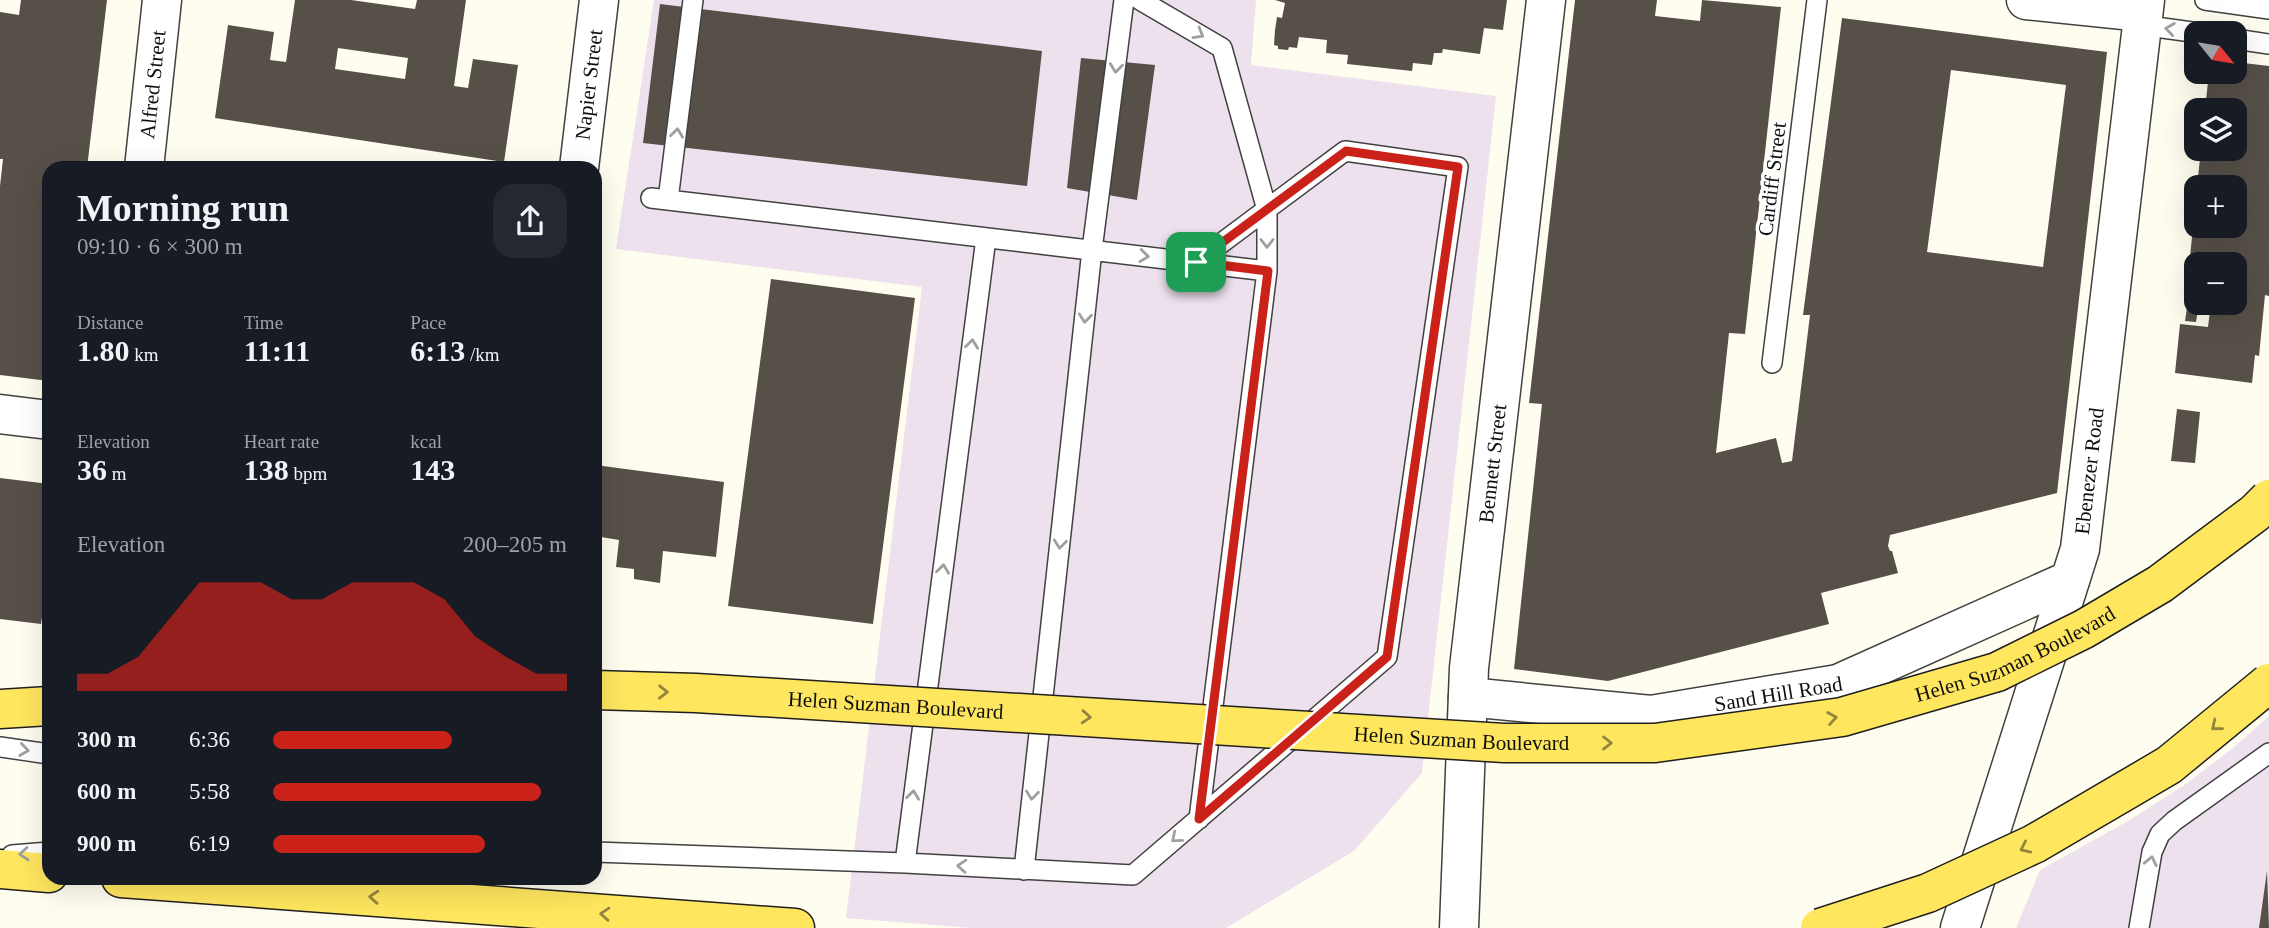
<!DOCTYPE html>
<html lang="en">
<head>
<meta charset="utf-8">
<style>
  :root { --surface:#171b24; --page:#242831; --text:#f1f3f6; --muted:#9ea1a6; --accent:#ca2119 }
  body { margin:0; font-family:"Times New Roman",serif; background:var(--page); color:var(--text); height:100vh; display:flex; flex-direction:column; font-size:26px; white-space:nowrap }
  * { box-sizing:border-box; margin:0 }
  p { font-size:23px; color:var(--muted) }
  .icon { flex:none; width:38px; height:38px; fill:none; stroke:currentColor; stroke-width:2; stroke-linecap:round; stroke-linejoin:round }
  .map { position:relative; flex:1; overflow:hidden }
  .details { position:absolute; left:42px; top:161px; width:560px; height:724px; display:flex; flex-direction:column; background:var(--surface); border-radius:21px; box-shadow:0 7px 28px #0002 }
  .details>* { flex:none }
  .needle { width:46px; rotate:120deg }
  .controls { position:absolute; left:2184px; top:21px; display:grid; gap:14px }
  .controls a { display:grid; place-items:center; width:63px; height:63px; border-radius:14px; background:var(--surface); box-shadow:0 7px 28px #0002; font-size:35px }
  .pin { position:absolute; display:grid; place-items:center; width:60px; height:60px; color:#fff; margin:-30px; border-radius:14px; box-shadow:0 4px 10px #0006 }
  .round { display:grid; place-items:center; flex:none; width:74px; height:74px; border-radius:21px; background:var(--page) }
  .head { display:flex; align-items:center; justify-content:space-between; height:119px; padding:0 35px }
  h1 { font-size:38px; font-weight:600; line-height:52px }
  .figures { display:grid; grid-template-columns:repeat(3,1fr); gap:10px; height:119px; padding:7px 35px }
  .figures div { display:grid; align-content:center }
  .figures b { font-size:30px; font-weight:600 }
  .figures small { font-size:19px; font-weight:400 }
  .figures p { font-size:19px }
  .chart { height:196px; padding:14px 35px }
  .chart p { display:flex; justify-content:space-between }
  .chart svg { width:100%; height:126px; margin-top:7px; fill:var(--accent); opacity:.7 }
  ul { padding:0 35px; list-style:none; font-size:23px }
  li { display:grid; grid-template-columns:112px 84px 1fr; align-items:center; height:52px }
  li i { height:18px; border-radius:9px; background:var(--accent) }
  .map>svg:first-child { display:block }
  .industrial { fill:#ede1ed }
  .building { fill:#575049; fill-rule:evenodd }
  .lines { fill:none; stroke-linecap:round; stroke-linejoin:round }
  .service-casing { stroke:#414141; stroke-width:22 }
  .minor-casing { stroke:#414141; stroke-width:41 }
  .primary-casing { stroke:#1f1f1f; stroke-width:41 }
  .service { stroke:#fff; stroke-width:19 }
  .minor { stroke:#fff; stroke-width:38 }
  .primary { stroke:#ffe65f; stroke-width:38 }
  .primary-bridge-casing { stroke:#1f1f1f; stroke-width:41; stroke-linecap:butt }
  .primary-bridge { stroke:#ffe65f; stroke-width:38 }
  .oneway { stroke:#9f9f9f }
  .oneway2 { stroke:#93853b }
  .route-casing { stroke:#fff; stroke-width:14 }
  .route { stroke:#ca2119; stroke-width:9 }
  .labels { text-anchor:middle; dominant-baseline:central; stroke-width:7; stroke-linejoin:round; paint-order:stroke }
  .street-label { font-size:21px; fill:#0e0e0e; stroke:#fff }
</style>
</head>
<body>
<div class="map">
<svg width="2269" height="928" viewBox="0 0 2269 928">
  <rect width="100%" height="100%" fill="#fffdef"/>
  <path class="industrial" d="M 654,0 L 1256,0 L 1251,65 L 1496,96 L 1422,773 L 1354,851 L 1226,928 L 971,928 L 846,918 L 922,287 L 616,249 Z
    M 2269,716 L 2269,928 L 2016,928 L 2040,870 L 2128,821 L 2183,786 L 2233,748 Z"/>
  <path class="building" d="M 21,0 L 107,0 L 87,168 L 49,168 L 49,381 L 0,375 L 0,186 L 3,159 L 0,159 L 0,12 L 19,15 Z
    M 295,0 L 351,0 L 415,9 L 417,0 L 466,0 L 454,86 L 468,88 L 473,59 L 518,65 L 504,162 L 215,118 L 228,25 L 274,32 L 270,60 L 286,62 ZM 338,48 L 408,58 L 405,79 L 335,69 Z
    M 1275,0 L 1507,0 L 1503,30 L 1484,28 L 1480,54 L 1443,49 L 1442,53 L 1434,53 L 1432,65 L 1413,63 L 1412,71 L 1347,64 L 1348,55 L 1326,53 L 1327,40 L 1299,37 L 1297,48 L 1289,47 L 1288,50 L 1278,49 L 1278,46 L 1274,45 L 1275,30 L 1277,17 L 1282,18 L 1285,3 Z
    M 1575,0 L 1657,0 L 1655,16 L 1700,21 L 1702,0 L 1781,7 L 1745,334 L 1729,333 L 1716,453 L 1776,438 L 1782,463 L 1792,461 L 1810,315 L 1803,315 L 1842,18 L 2107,52 L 2057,493 L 1890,535 L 1888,546 L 1890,551 L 1892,551 L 1898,573 L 1821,593 L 1829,624 L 1608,681 L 1514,669 L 1542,404 L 1529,403 ZM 1951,70 L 2066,85 L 2043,267 L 1927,252 Z
    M 660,4 L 1042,51 L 1027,186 L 643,143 Z
    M 1081,58 L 1155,65 L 1137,200 L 1067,188 Z
    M 2235,62 L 2269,66 L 2269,296 L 2265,295 L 2259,356 L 2255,355 L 2252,383 L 2175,373 L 2180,324 L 2208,327 L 2211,303 L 2235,303 L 2235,264 L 2196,264 L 2196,288 L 2187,287 L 2194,217 L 2196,217 L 2196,226 L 2235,226 L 2235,187 L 2197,187 L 2201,149 L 2235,149 L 2235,110 L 2205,110 L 2209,72 L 2235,72 Z
    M 771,279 L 915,298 L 873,624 L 728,606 Z
    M 2189,294 L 2196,295 L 2196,303 L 2199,303 L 2196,322 L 2185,321 Z
    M 2177,409 L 2200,412 L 2195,463 L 2171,461 Z
    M 595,465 L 724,482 L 716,557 L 663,551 L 660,583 L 634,579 L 634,569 L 616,567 L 619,540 L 595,536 Z
    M 0,478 L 49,484 L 49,569 L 41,624 L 0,619 Z
    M 2267,871 L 2269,928 L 2259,928 Z"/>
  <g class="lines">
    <g class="service-casing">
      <path id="service" d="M 1140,0 L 1222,48 L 1267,210 L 1267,271
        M 2205,0 L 2269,9
        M 2141,25 L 2199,33
        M 2235,39 L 2269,44
        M 651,198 L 1267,271 L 1199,819
        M 668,200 L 693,0
        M 1772,363 L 1817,0
        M 0,747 L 49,754
        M 595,852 L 905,863 L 1133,875 L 1387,657 L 1458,167 L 1345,151 L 1196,262
        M 12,855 L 49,852
        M 905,863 L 986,238
        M 1024,870 L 1092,250 L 1124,0
        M 2139,928 L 2152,852 L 2160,834 L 2174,821 L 2269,753"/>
    </g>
    <g class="minor-casing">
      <g id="minor">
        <path d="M 2026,0 L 2143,12"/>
        <path id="s1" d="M 144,168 L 162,0"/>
        <path id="s2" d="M 579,168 L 599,0"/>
        <path d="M 0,414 L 49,420"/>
        <path id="s3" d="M 1468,697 L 1651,715 L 1838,684 L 2070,580"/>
        <path id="s4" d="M 1459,928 L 1469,668 L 1546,0"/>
        <path id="s5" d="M 1960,928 L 2080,549 L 2145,0"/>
      </g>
    </g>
    <g class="primary-casing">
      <path id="primary" d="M 0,709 L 49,706
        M 0,869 L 49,873
        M 121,878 L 795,928"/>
    </g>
    <use href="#service" class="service"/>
    <use href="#minor" class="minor"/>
    <use href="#primary" class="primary"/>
    <g class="primary-bridge-casing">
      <g id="primary-bridge">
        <path id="s6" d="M 595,690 L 696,693 L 1504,743 L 1655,743 L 1842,717 L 1997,672 L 2084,629 L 2160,584 L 2255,513 L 2269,499"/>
        <path d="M 1820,928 L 1928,893 L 2034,844 L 2169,765 L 2269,683"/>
      </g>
    </g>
    <use href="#primary-bridge" class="primary-bridge"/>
  </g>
  <defs><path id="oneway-chevron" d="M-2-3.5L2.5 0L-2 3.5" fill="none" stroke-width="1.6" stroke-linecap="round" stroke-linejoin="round" transform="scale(1.75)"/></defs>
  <g class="oneway">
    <use href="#oneway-chevron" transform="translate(2170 29) rotate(-172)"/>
    <use href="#oneway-chevron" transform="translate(1199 34) rotate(30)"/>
    <use href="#oneway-chevron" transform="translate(1116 68) rotate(97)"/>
    <use href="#oneway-chevron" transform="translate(677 133) rotate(-83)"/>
    <use href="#oneway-chevron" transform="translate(1267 243) rotate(90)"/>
    <use href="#oneway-chevron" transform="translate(1144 256) rotate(7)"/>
    <use href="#oneway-chevron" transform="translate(1085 318) rotate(96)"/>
    <use href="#oneway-chevron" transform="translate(972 344) rotate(-83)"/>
    <use href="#oneway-chevron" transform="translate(1060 544) rotate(96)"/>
    <use href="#oneway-chevron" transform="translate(943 569) rotate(-83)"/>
    <use href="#oneway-chevron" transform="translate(24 750) rotate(8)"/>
    <use href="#oneway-chevron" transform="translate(913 795) rotate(-83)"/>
    <use href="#oneway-chevron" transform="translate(1032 795) rotate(96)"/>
    <use href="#oneway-chevron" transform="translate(1176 838) rotate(140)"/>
    <use href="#oneway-chevron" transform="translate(24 854) rotate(175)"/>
    <use href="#oneway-chevron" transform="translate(2151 861) rotate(-78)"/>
    <use href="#oneway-chevron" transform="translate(962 866) rotate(-176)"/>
  </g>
  <g class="oneway2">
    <use href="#oneway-chevron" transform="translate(663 692) rotate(1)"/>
    <use href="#oneway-chevron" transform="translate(1086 717) rotate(4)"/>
    <use href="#oneway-chevron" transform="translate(1832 718) rotate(-9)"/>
    <use href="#oneway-chevron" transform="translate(2216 726) rotate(141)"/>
    <use href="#oneway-chevron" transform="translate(1607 743)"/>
    <use href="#oneway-chevron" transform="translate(2025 848) rotate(155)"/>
    <use href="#oneway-chevron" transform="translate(374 897) rotate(-176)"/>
    <use href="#oneway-chevron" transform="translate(605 914) rotate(-176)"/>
  </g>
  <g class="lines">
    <g class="route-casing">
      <path id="route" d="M 1346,151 L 1458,167 L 1387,657 L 1199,819 L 1268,271 L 1196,262 Z"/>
    </g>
    <use href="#route" class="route"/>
  </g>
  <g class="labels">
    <g class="street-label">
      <text stroke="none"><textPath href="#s1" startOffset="84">Alfred Street</textPath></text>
      <text stroke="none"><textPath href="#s2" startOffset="84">Napier Street</textPath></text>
      <text transform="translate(1772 179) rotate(-83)">Cardiff Street</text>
      <text stroke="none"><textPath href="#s4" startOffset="466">Bennett Street</textPath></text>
      <text stroke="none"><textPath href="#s5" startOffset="476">Ebenezer Road</textPath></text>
      <text stroke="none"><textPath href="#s6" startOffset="1435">Helen Suzman Boulevard</textPath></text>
      <text stroke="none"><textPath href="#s3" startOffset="313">Sand Hill Road</textPath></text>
      <text stroke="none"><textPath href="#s6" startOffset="301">Helen Suzman Boulevard</textPath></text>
      <text stroke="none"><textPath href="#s6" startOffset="868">Helen Suzman Boulevard</textPath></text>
    </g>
  </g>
</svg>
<div class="controls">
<a><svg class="needle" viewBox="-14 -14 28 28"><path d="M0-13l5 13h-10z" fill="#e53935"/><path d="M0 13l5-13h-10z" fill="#9ea1a6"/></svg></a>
<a><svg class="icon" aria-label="layers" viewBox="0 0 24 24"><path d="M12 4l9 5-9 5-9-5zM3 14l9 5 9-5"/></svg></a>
<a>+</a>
<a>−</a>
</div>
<div class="pin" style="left:1196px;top:262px;background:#1e9e55"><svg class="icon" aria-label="arrive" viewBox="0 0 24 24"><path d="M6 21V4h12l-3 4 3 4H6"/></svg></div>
<section class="details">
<div class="head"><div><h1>Morning run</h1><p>09:10 · 6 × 300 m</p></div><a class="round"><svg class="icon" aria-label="share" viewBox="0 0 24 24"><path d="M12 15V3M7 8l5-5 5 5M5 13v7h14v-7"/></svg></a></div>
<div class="figures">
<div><p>Distance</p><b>1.80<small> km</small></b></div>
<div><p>Time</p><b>11:11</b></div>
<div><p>Pace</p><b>6:13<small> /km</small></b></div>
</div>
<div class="figures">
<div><p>Elevation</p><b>36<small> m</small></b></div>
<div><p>Heart rate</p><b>138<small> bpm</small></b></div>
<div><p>kcal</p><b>143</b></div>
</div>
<div class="chart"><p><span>Elevation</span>200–205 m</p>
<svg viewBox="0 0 160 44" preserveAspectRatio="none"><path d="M0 44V38L10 38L20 32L30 19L40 6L50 6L60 6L70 12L80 12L90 6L100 6L110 6L120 12L130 25L140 32L150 38L160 38V44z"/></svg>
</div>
<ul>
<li><b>300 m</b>6:36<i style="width:61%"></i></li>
<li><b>600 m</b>5:58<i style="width:91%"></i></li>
<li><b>900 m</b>6:19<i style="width:72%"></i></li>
</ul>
</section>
</div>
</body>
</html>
